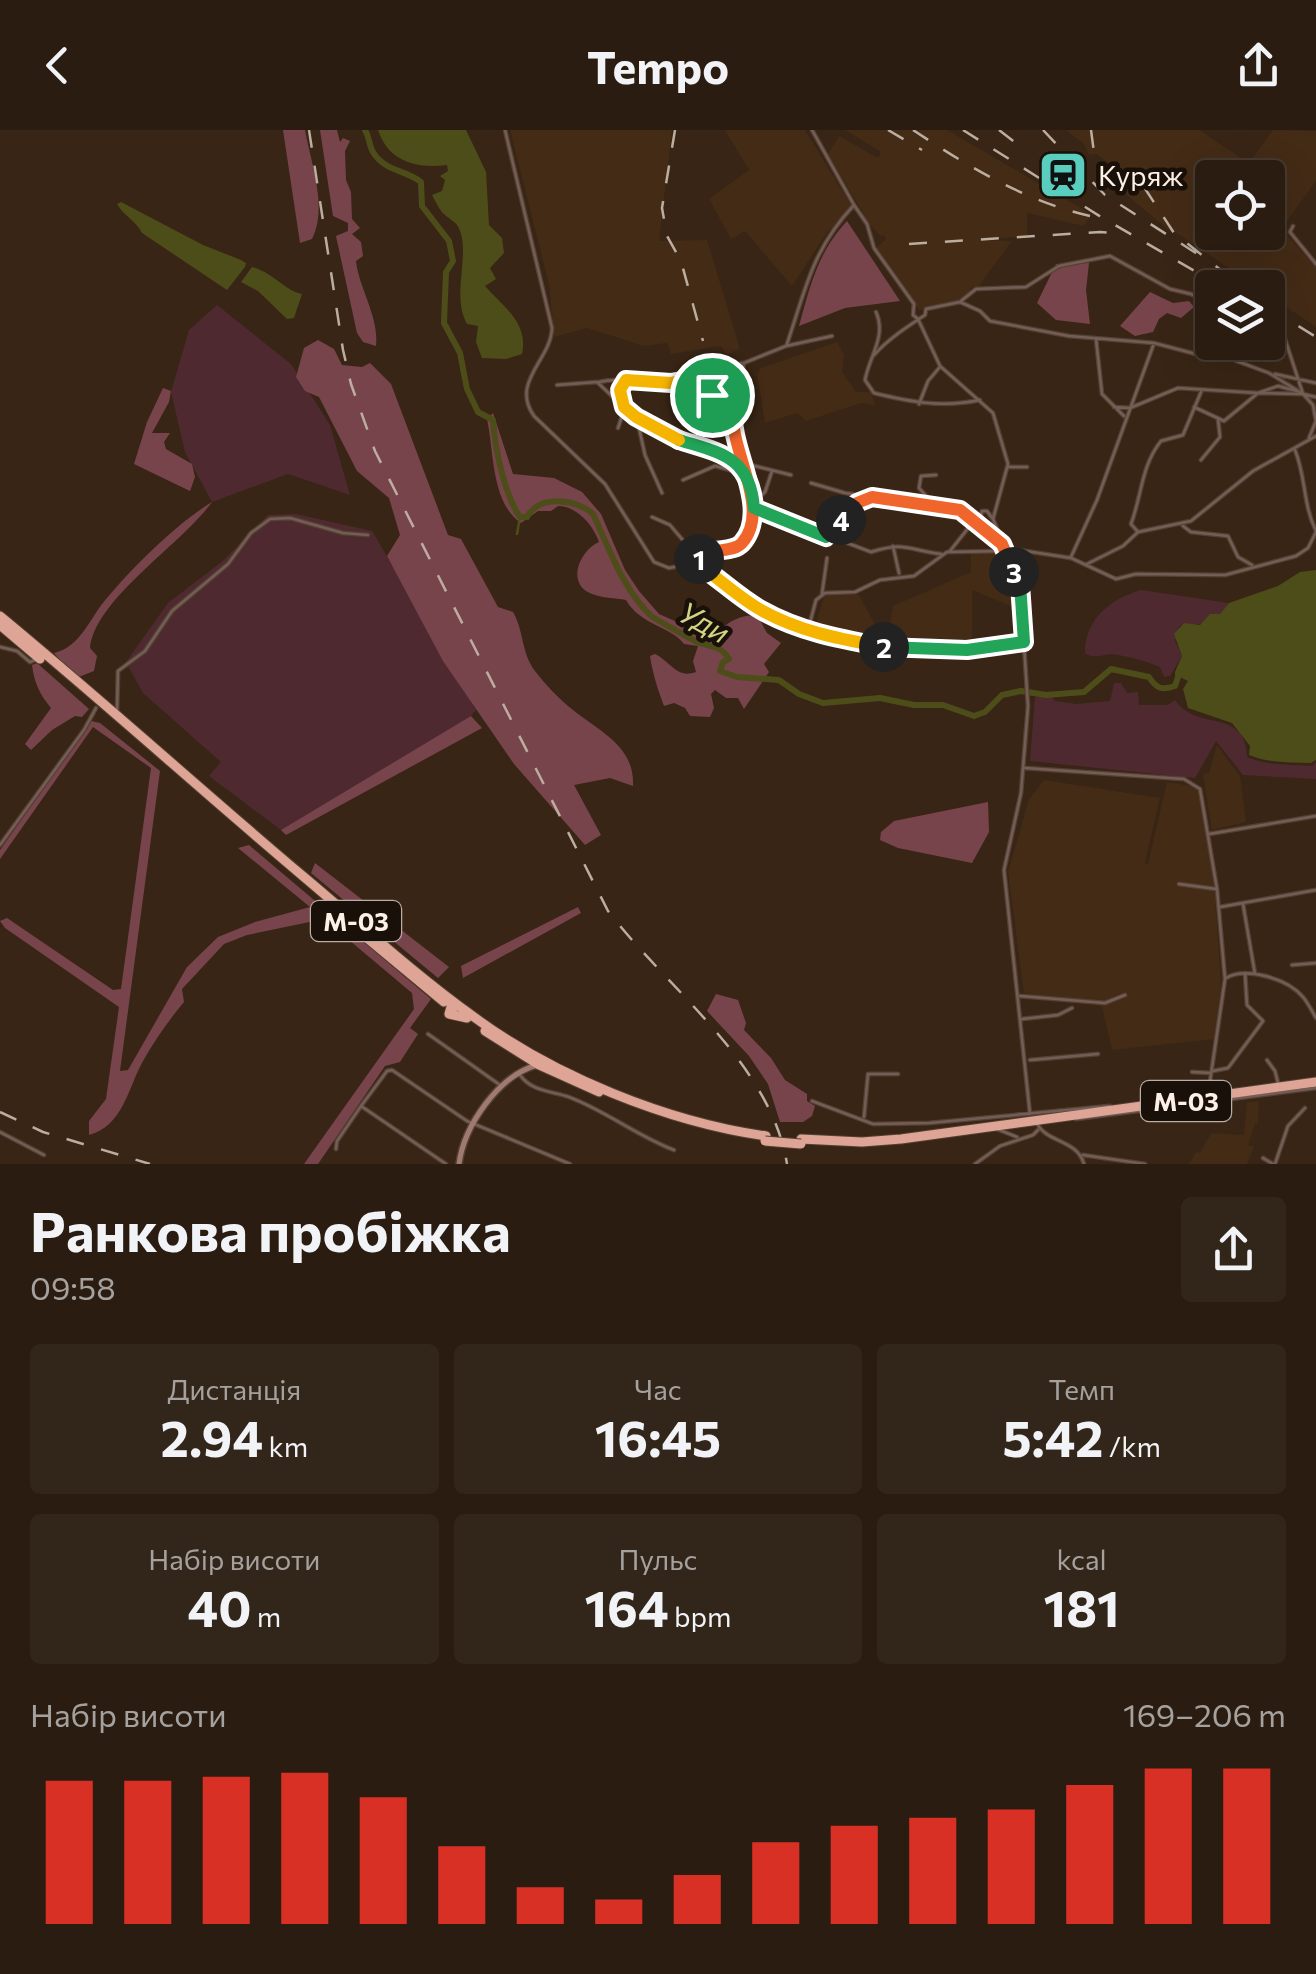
<!DOCTYPE html>
<html lang="uk">
<head>
<meta charset="utf-8">
<style>
  :root { --surface:#2a1c10; --page:#322519; --text:#f1f3f6; --muted:#a5a19f; --line:#463a30; --accent:#d93025 }
  body { margin:0; font-family:Commissioner,sans-serif; background:var(--page); color:var(--text); height:100vh; display:flex; flex-direction:column; font-size:38px; white-space:nowrap }
  * { box-sizing:border-box; margin:0 }
  p { font-size:32px; color:var(--muted) }
  .icon { flex:none; width:55px; height:55px; fill:none; stroke:currentColor; stroke-width:2; stroke-linecap:round; stroke-linejoin:round }
  .map { position:relative; height:1034px; overflow:hidden }
  .details { display:flex; flex-direction:column; background:var(--surface); flex:1 }
  .details>* { flex:none }
  .buttons { position:absolute; left:1195px; top:30px; display:grid; gap:20px }
  .buttons a { display:grid; place-items:center; width:90px; height:90px; border-radius:10px; background:var(--surface); box-shadow:0 10px 40px #0002,0 0 0 2px var(--line); font-size:50px }
  .pin { position:absolute; display:grid; place-items:center; width:85px; height:85px; color:#fff; margin:-42px; border:5px solid #fff; border-radius:50%; box-shadow:0 2px 10px #0007 }
  .km { position:absolute; width:50px; height:50px; margin:-25px; border-radius:50%; background:#222; color:#fff; font-size:28px; line-height:50px; text-align:center }
  .round { display:grid; place-items:center; flex:none; width:105px; height:105px; border-radius:10px; background:var(--page) }
  .summary { display:flex; align-items:center; justify-content:space-between; height:170px; padding:0 30px }
  h1 { font-size:55px; font-weight:700; line-height:75px }
  .figures { display:grid; grid-template-columns:repeat(3,1fr); gap:15px; height:170px; padding:10px 30px }
  .figures div { display:grid; align-content:center; border-radius:10px; background:var(--page); text-align:center }
  .figures b { font-size:50px; font-weight:700 }
  .figures small { font-size:28px; font-weight:400 }
  .figures p { font-size:28px }
  .chart { height:280px; padding:20px 30px }
  .chart p { display:flex; justify-content:space-between }
  .chart svg { width:100%; height:180px; margin-top:10px; stroke:var(--accent); stroke-width:6 }
  header { display:flex; justify-content:space-between; align-items:center; height:130px; padding:0 30px; background:var(--surface); font-size:45px; font-weight:700 }
  .map>svg:first-child { display:block }
  .built { fill:#432b16; fill-rule:evenodd }
  .green { fill:#4e2a30 }
  .forest { fill:#78444c }
  .water { fill:#4d4d19 }
  .lines { fill:none; stroke-linecap:round; stroke-linejoin:round }
  .stream { stroke:#4d4d19; stroke-width:2.5 }
  .river { stroke:#4d4d19; stroke-width:6 }
  .street-casing { stroke:#544132; stroke-width:5 }
  .secondary-casing { stroke:#544132; stroke-width:8 }
  .highway-casing { stroke:#544132; stroke-width:11 }
  .street { stroke:#755d57; stroke-width:2.5 }
  .secondary { stroke:#a07a71; stroke-width:5 }
  .highway { stroke:#dea495; stroke-width:9 }
  .rail { stroke:#bcada1; stroke-width:2.5; stroke-dasharray:18 18; stroke-linecap:butt }
  .highway-bridge-casing { stroke:#544132; stroke-width:11; stroke-linecap:butt }
  .highway-bridge { stroke:#dea495; stroke-width:9 }
  .split-1-casing { stroke:#fff; stroke-width:20 }
  .split-2-casing { stroke:#fff; stroke-width:20 }
  .split-3-casing { stroke:#fff; stroke-width:20 }
  .split-4-casing { stroke:#fff; stroke-width:20 }
  .split-5-casing { stroke:#fff; stroke-width:20 }
  .split-6-casing { stroke:#fff; stroke-width:20 }
  .split-1 { stroke:#f0652b; stroke-width:12 }
  .split-2 { stroke:#f5b400; stroke-width:12 }
  .split-3 { stroke:#22a559; stroke-width:12 }
  .split-4 { stroke:#f0652b; stroke-width:12 }
  .split-5 { stroke:#22a559; stroke-width:12 }
  .split-6 { stroke:#f5b400; stroke-width:12 }
  .labels { text-anchor:middle; dominant-baseline:central; stroke-width:9; stroke-linejoin:round; paint-order:stroke }
  .shield { fill:#191009; stroke:#b9ada4; stroke-width:2.5 }
  .shield-label { font-size:25px; font-weight:bold; fill:#fdf0e6 }
  .poi-label { font-size:28px; fill:#fdf0e6; stroke:#191009; text-anchor:start }
  .water-label { font-size:30px; font-style:italic; fill:#d2d383; stroke:#191009 }
</style>
</head>
<body>
<header><svg class="icon" aria-label="back" viewBox="0 0 24 24"><path d="M15 5l-7 7 7 7"/></svg>Tempo<svg class="icon" aria-label="share" viewBox="0 0 24 24"><path d="M12 15V3M7 8l5-5 5 5M5 13v7h14v-7"/></svg></header>
<div class="map">
<svg width="1316" height="1034" viewBox="0 0 1316 1034">
  <rect width="100%" height="100%" fill="#382515"/>
  <path class="built" d="M 510,0 L 672,0 L 659,111 L 707,110 L 740,219 L 726,225 L 721,216 L 671,224 L 667,213 L 644,216 L 587,198 L 554,207 L 549,155 Z
    M 725,0 L 805,0 L 854,80 L 828,101 L 792,156 L 745,101 L 731,109 L 709,69 L 749,40 Z
    M 845,0 L 947,0 L 1091,84 L 1084,96 L 1027,83 L 1027,106 L 983,110 L 1012,111 L 978,157 L 970,158 L 970,161 L 956,172 L 919,180 L 876,118 L 886,109 L 884,105 L 881,106 L 871,96 L 828,24 L 839,6 L 878,28 L 881,22 Z
    M 1066,0 L 1199,0 L 1249,33 L 1273,0 L 1316,1 L 1316,51 L 1287,91 L 1284,102 L 1316,137 L 1316,197 L 1268,165 L 1268,158 L 1257,157 L 1175,102 L 1172,103 L 1116,56 L 1105,41 L 1110,34 L 1096,24 L 1089,25 L 1084,14 ZM 1212,48 L 1268,48 L 1268,102 L 1212,102 Z
    M 837,212 L 844,225 L 842,242 L 856,262 L 871,262 L 875,275 L 861,273 L 806,291 L 798,283 L 765,293 L 757,244 L 761,238 Z
    M 971,421 L 999,422 L 1015,445 L 1018,479 L 972,460 L 972,511 L 957,514 L 906,511 L 888,506 L 893,476 L 971,442 Z
    M 825,464 L 859,465 L 886,515 L 814,499 Z
    M 1217,615 L 1240,646 L 1246,692 L 1212,700 L 1203,644 L 1209,643 Z
    M 1044,650 L 1160,668 L 1145,733 L 1148,734 L 1167,652 L 1198,657 L 1214,751 L 1221,854 L 1214,909 L 1112,920 L 1102,876 L 1024,863 L 1008,742 L 1029,669 Z
    M 1259,971 L 1258,993 L 1255,994 L 1248,1015 L 1254,1017 L 1247,1034 L 1189,1034 L 1196,1022 L 1200,1023 L 1211,1003 L 1244,1005 L 1247,972 Z"/>
  <path class="green" d="M 217,175 L 291,234 L 330,295 L 350,365 L 288,344 L 212,372 L 185,322 L 171,262 L 189,200 Z
    M 296,384 L 372,401 L 476,580 L 470,587 L 281,700 L 209,646 L 221,632 L 143,563 L 126,532 L 168,473 L 224,430 L 268,385 Z
    M 1141,460 L 1229,473 L 1220,484 L 1210,484 C 1203,497 1197,495 1185,493 L 1179,497 L 1175,511 L 1182,526 L 1170,546 L 1164,547 L 1160,537 C 1148,532 1132,527 1118,525 C 1105,522 1097,531 1085,523 C 1085,489 1110,469 1141,460 Z
    M 1114,553 L 1121,553 L 1127,563 L 1138,562 L 1139,575 L 1168,575 L 1175,570 C 1196,602 1246,577 1247,627 C 1268,636 1289,634 1312,636 L 1316,632 L 1316,649 L 1243,645 L 1216,611 L 1195,648 L 1030,631 L 1035,567 L 1051,565 L 1055,571 L 1076,574 L 1110,571 Z"/>
  <path class="forest" d="M 283,0 L 305,0 C 311,34 328,77 312,109 L 300,113 Z
    M 320,0 L 337,0 L 340,12 L 343,8 L 350,11 L 345,21 L 346,50 L 351,62 L 352,89 L 360,98 L 352,104 L 361,112 L 363,126 L 356,131 C 359,159 379,186 376,216 L 363,212 L 357,203 L 336,106 L 348,101 L 348,93 L 333,86 Z
    M 847,91 L 900,171 L 845,178 L 799,196 C 810,156 818,122 847,91 Z
    M 1089,133 L 1086,160 L 1090,194 L 1056,190 L 1037,173 L 1056,134 Z
    M 1150,162 L 1173,173 L 1189,171 L 1194,177 L 1181,188 L 1167,183 L 1159,189 L 1153,202 L 1135,206 L 1120,196 Z
    M 318,210 L 334,219 L 342,235 L 362,237 L 370,233 L 391,254 L 448,405 L 461,409 L 498,477 L 513,482 C 524,501 521,522 535,541 C 545,554 560,570 573,580 C 600,602 635,616 633,656 L 610,648 L 574,655 L 601,705 L 585,715 L 514,634 L 443,531 L 387,426 L 400,405 L 389,368 L 357,341 L 319,267 L 305,261 L 296,247 L 304,218 Z
    M 163,258 L 171,261 L 169,272 L 152,303 L 170,303 L 164,312 L 166,319 L 192,334 L 195,347 L 190,361 L 134,334 L 147,292 Z
    M 493,283 L 513,344 L 554,348 L 582,362 L 601,384 L 625,440 L 639,461 L 659,484 L 693,499 L 703,508 C 723,501 730,485 757,485 L 767,503 L 781,513 L 764,534 L 769,542 L 744,579 L 738,568 L 726,568 L 715,560 L 711,564 L 714,578 L 710,587 L 690,586 L 685,578 L 674,573 L 664,576 C 658,560 653,545 650,526 L 655,524 C 671,532 677,549 696,542 L 693,531 L 698,516 L 684,514 C 672,497 640,495 626,470 C 615,468 602,468 592,464 C 565,454 580,420 599,412 C 593,395 577,376 558,376 L 551,381 L 538,381 L 521,393 C 491,373 494,320 487,289 Z
    M 212,372 C 182,414 95,469 90,518 L 97,526 L 94,541 L 76,548 L 54,523 C 81,517 90,487 107,468 C 134,436 176,394 212,372 Z
    M 37,533 L 89,579 L 82,587 L 75,586 L 52,600 L 31,620 L 25,614 L 51,578 C 40,565 34,552 32,535 Z
    M 471,586 L 482,598 L 286,705 L 281,700 Z
    M 91,591 L 100,593 L 160,641 L 120,941 L 128,940 L 187,837 L 218,807 L 255,792 L 310,777 L 238,718 L 249,715 L 431,869 L 410,898 L 418,904 L 400,932 L 385,936 L 318,1034 L 304,1034 L 414,879 L 412,863 L 324,789 L 247,805 L 224,814 L 182,859 L 184,872 C 168,891 155,910 143,931 C 128,958 123,996 89,1005 L 89,991 L 106,969 L 119,877 L 5,798 L 0,791 L 7,788 L 113,860 L 121,859 L 151,638 L 93,597 L 0,729 L 0,720 Z
    M 988,672 L 989,702 L 972,733 L 898,718 L 880,710 L 881,702 L 894,691 Z
    M 315,733 L 449,837 L 438,848 L 311,743 Z
    M 578,777 L 581,783 L 463,848 L 461,836 Z
    M 716,864 L 738,870 L 746,893 L 744,900 L 771,928 L 785,950 L 807,964 L 807,971 L 815,976 L 812,986 L 803,992 L 780,992 L 768,954 L 749,926 L 707,881 Z"/>
  <path class="water" d="M 378,0 L 466,0 L 486,42 L 489,95 L 502,108 L 504,123 L 490,138 L 496,149 L 485,156 C 502,176 529,192 522,224 L 506,229 L 482,228 L 476,212 L 478,196 L 467,194 C 450,164 473,119 457,95 C 456,93 446,86 445,85 C 439,80 436,72 432,65 L 442,61 L 445,50 L 440,46 L 448,41 L 447,35 C 416,39 388,31 378,0 Z
    M 121,72 L 203,115 L 241,130 L 246,133 L 245,137 L 227,160 L 142,103 C 136,91 124,86 117,74 Z
    M 252,137 C 274,143 285,161 302,164 L 294,188 L 287,189 L 258,161 L 241,152 Z
    M 1316,440 L 1316,630 L 1311,633 C 1290,632 1267,633 1249,625 L 1250,616 L 1232,593 L 1188,578 L 1183,559 L 1188,551 L 1178,546 L 1175,552 L 1175,542 L 1182,526 L 1174,504 L 1184,493 L 1200,495 L 1210,484 L 1220,484 L 1229,473 L 1278,456 L 1300,442 Z"/>
  <g class="lines">
    <path class="stream" d="M 517,404 L 520,387"/>
    <path class="river" d="M 365,0 C 369,6 369,15 373,22 C 384,41 406,40 421,52 L 422,76 L 449,111 L 453,131 L 446,142 L 444,193 L 460,223 L 467,259 L 478,282 L 493,290 C 495,318 504,364 520,387 L 527,387 C 539,364 577,369 593,384 C 610,420 622,457 650,485 C 653,488 691,509 697,512 C 710,517 721,515 729,529 L 723,532 L 720,541 L 737,547 L 779,550 L 799,564 L 823,573 L 880,568 L 914,575 L 943,575 L 974,586 L 985,582 L 1002,565 L 1021,561 L 1046,565 L 1084,562 L 1111,539 L 1149,547 C 1156,558 1162,561 1175,556 L 1180,541"/>
    <g class="street-casing">
      <path id="street" d="M 505,0 L 552,198 C 551,230 510,252 534,286 L 605,354 L 654,432 L 669,438 L 696,433 C 720,449 741,469 766,483 C 847,525 935,523 1023,512
        M 854,75 L 867,94 L 874,118 L 914,174 L 913,185 L 918,189 L 940,236 L 993,283 L 1008,334 L 993,389 L 1020,454 L 1028,576 L 1021,663 L 1004,740 L 1030,984
        M 1293,96 L 1290,102 L 1316,134
        M 961,171 L 976,159 L 1026,157 L 1059,136 L 1110,126 L 1170,159 L 1191,164 L 1212,175
        M 876,182 C 887,206 869,227 865,250 L 874,263 C 911,272 941,278 980,270
        M 1268,192 L 1280,199 L 1284,206 L 1303,264 L 1313,275 L 1316,291 L 1309,308
        M 1096,209 L 1102,264 L 1124,286
        M 787,214 C 806,158 812,120 854,75 L 812,0
        M 874,225 C 888,209 907,197 925,185 L 926,179 L 960,172 L 980,181 L 990,191 L 1069,206 L 1154,213 L 1211,228 L 1223,226 L 1269,243 L 1303,264 L 1316,267
        M 1275,244 L 1316,253
        M 698,248 L 716,270 L 732,279
        M 599,252 C 623,246 647,255 672,253 C 697,251 719,240 742,233
        M 557,255 L 597,252 L 631,284 L 676,309 L 718,320 L 732,330 L 739,341
        M 622,272 L 621,260 L 625,252
        M 919,274 L 928,251 L 939,238
        M 1114,277 L 1130,278 L 1178,258 L 1258,263 L 1278,256 L 1297,261
        M 1194,277 L 1224,291 L 1258,263 L 1302,264
        M 637,289 L 645,325 L 662,363
        M 618,298 L 624,280
        M 1295,320 C 1306,347 1303,375 1316,401
        M 1201,330 L 1220,307 L 1218,289
        M 743,333 L 791,345
        M 1009,337 L 1027,337
        M 683,350 L 715,336 L 745,344
        M 811,353 L 845,363 L 960,380 L 1000,412
        M 754,372 L 765,362 L 772,341
        M 936,377 L 919,358 L 921,346 L 936,345
        M 755,378 L 871,422 C 906,411 907,420 941,424
        M 652,387 L 670,395 L 698,428
        M 979,393 L 982,381 L 987,381 L 992,388
        M 1183,396 L 1191,402 L 1228,406 L 1238,427 L 1252,435
        M 1138,402 L 1131,394 C 1142,365 1141,336 1161,311 L 1183,305 L 1201,262
        M 825,407 L 857,373 L 870,368
        M 893,416 L 899,443
        M 1006,418 L 1071,428 L 1116,449 L 1136,444 L 1225,445 L 1296,426 L 1308,418 L 1316,402
        M 950,421 L 973,392
        M 1071,427 L 1097,370 L 1153,216
        M 696,433 L 705,422 L 738,416 L 744,411 L 753,382 L 751,360 L 731,297 L 744,233 L 786,216 L 832,206
        M 1087,434 L 1123,416 L 1138,402 L 1191,391 L 1253,341 L 1316,306
        M 822,464 L 827,428
        M 808,500 L 816,470 L 825,463 L 855,462 L 880,450 L 914,446 L 947,422 L 1003,421
        M 0,517 L 17,521 L 30,532 L 37,529
        M 117,581 L 118,541 L 145,521 L 172,481 L 228,434 L 251,403 L 270,389 L 290,388 L 343,403 L 368,405
        M 1025,638 L 1184,649 L 1200,659 L 1217,759 L 1225,849 L 1208,965
        M 1209,704 L 1316,686
        M 0,715 L 84,600 L 96,578
        M 1179,754 L 1216,759
        M 1243,774 L 1255,844
        M 1220,777 L 1316,760
        M 1292,835 L 1316,833
        M 1226,848 C 1246,836 1288,849 1303,867 C 1308,873 1312,881 1316,888
        M 1020,866 L 1105,873 L 1125,865
        M 1022,889 L 1058,885 L 1072,878
        M 428,904 L 500,955
        M 1030,930 L 1098,924
        M 1267,930 L 1275,941 L 1278,953
        M 1213,941 L 1228,938 L 1263,891 L 1247,875 L 1245,843
        M 1192,942 L 1211,943
        M 520,945 C 531,961 551,961 569,967 C 606,981 637,1006 674,1020
        M 812,971 L 873,994 L 929,993 L 1110,976
        M 361,976 L 387,941 L 392,940 L 467,991 L 570,1034
        M 864,987 L 868,944 L 898,944
        M 1076,989 L 1316,958
        M 1037,993 C 1046,1013 1077,1009 1084,1034
        M 997,999 L 1017,1007
        M 0,1002 L 44,1025
        M 336,1019 L 337,1011 L 361,976 L 446,1034
        M 1083,1025 L 1145,1034
        M 1263,1028 L 1273,1034
        M 975,1034 L 1000,1016 L 1033,1005 L 1038,1000
        M 1275,1034 L 1288,996 L 1305,978"/>
    </g>
    <g class="secondary-casing">
      <path id="secondary" d="M 459,1034 C 464,996 498,946 537,935"/>
    </g>
    <g class="highway-casing">
      <path id="highway" d="M 0,486 C 103,571 202,661 304,747 C 360,794 414,844 474,887 C 554,946 667,992 766,1006
        M 0,495 L 40,529
        M 344,789 L 444,872
        M 459,876 L 451,877 L 449,884 L 467,888
        M 485,901 L 539,935 L 599,962
        M 801,1009 L 862,1012 L 901,1009 L 1316,952"/>
    </g>
    <use href="#street" class="street"/>
    <use href="#secondary" class="secondary"/>
    <use href="#highway" class="highway"/>
    <path class="rail" d="M 309,0 L 343,220 L 351,254 L 375,321 L 608,781 C 667,858 771,934 787,1034
      M 675,0 L 662,78 L 667,106 L 681,131 L 703,211
      M 888,0 L 922,20
      M 913,0 C 969,37 1025,71 1090,86
      M 963,0 L 1101,87 L 1224,158
      M 999,0 L 1026,21
      M 1043,0 L 1105,65 L 1202,127
      M 1091,0 L 1095,30 L 1117,62
      M 1144,57 L 1174,103 L 1241,156
      M 909,114 L 1100,102 L 1123,104
      M 1268,177 L 1316,207
      M 0,982 L 43,1002 L 150,1034"/>
    <g class="highway-bridge-casing">
      <path id="highway-bridge" d="M 765,1011 L 801,1014"/>
    </g>
    <use href="#highway-bridge" class="highway-bridge"/>
  </g>
  <g class="lines">
    <g class="split-1-casing">
      <path id="split-1" d="M 699,429 C 710,416 732,424 742,413 C 772,379 729,320 733,280 L 712,265"/>
    </g>
    <g class="split-2-casing">
      <path id="split-2" d="M 699,429 L 696,433 C 719,448 738,467 761,480 C 800,502 841,509 884,517"/>
    </g>
    <g class="split-3-casing">
      <path id="split-3" d="M 884,517 L 967,520 L 1024,512 L 1020,454 L 1014,442"/>
    </g>
    <g class="split-4-casing">
      <path id="split-4" d="M 841,390 L 857,373 L 872,367 L 960,380 L 1002,414 L 1014,442"/>
    </g>
    <g class="split-5-casing">
      <path id="split-5" d="M 679,310 C 720,323 750,326 754,378 L 826,407 L 841,390"/>
    </g>
    <g class="split-6-casing">
      <path id="split-6" d="M 679,310 L 636,287 L 624,277 L 620,260 L 626,250 L 671,253 L 698,248 L 712,265"/>
    </g>
    <use href="#split-1" class="split-1"/>
    <use href="#split-2" class="split-2"/>
    <use href="#split-3" class="split-3"/>
    <use href="#split-4" class="split-4"/>
    <use href="#split-5" class="split-5"/>
    <use href="#split-6" class="split-6"/>
  </g>
  <defs>
    <g id="station-square" transform="scale(2.5)"><rect x="-9" y="-9" width="18" height="18" rx="4" fill="#59cebe" stroke="#191009"/><path d="M-3-6H3Q5-6 5-4V2Q5 4 3 4L4.5 6H3L1.5 4h-3L-3 6H-4.5L-3 4Q-5 4-5 2V-4Q-5-6-3-6ZM-3.5-4v3h7v-3ZM-3.5 1v1.5H-2V1ZM2 1v1.5H3.5V1Z" fill="#111"/></g>
  </defs>
  <g fill-rule="evenodd">
    <use href="#station-square" x="1063" y="45"/>
  </g>
  <g class="labels">
    <g class="shield">
      <rect x="311" y="771" width="90" height="40" rx="8"/>
      <rect x="1141" y="951" width="90" height="40" rx="8"/>
    </g>
    <g class="shield-label">
      <text x="356" y="791">М-03</text>
      <text x="1186" y="971">М-03</text>
    </g>
    <g class="poi-label">
      <text x="1098" y="45">Куряж</text>
    </g>
    <g class="water-label">
      <text transform="translate(705 491) rotate(29)">Уди</text>
    </g>
  </g>
</svg>
<div class="buttons">
<a><svg class="icon" aria-label="locate" viewBox="0 0 24 24"><circle cx="12" cy="12" r="6"/><path d="M12 2v4M12 18v4M2 12h4M18 12h4"/></svg></a>
<a><svg class="icon" aria-label="layers" viewBox="0 0 24 24"><path d="M12 4l9 5-9 5-9-5zM3 14l9 5 9-5"/></svg></a>
</div>
<div class="pin" style="left:712px;top:265px;background:#1e9e55"><svg class="icon" aria-label="arrive" viewBox="0 0 24 24"><path d="M6 21V4h12l-3 4 3 4H6"/></svg></div>
<b class="km" style="left:699px;top:429px">1</b>
<b class="km" style="left:884px;top:517px">2</b>
<b class="km" style="left:1014px;top:442px">3</b>
<b class="km" style="left:841px;top:390px">4</b>
</div>
<section class="details">
<div class="summary"><div><h1>Ранкова пробіжка</h1><p>09:58</p></div><a class="round"><svg class="icon" aria-label="share" viewBox="0 0 24 24"><path d="M12 15V3M7 8l5-5 5 5M5 13v7h14v-7"/></svg></a></div>
<div class="figures">
<div><p>Дистанція</p><b>2.94<small> km</small></b></div>
<div><p>Час</p><b>16:45</b></div>
<div><p>Темп</p><b>5:42<small> /km</small></b></div>
</div>
<div class="figures">
<div><p>Набір висоти</p><b>40<small> m</small></b></div>
<div><p>Пульс</p><b>164<small> bpm</small></b></div>
<div><p>kcal</p><b>181</b></div>
</div>
<div class="chart"><p><span>Набір висоти</span>169–206 m</p>
<svg viewBox="0 0 160 44" preserveAspectRatio="none"><path d="M5 44V9M15 44V9M25 44V8M35 44V7M45 44V13M55 44V25M65 44V35M75 44V38M85 44V32M95 44V24M105 44V20M115 44V18M125 44V16M135 44V10M145 44V6M155 44V6"/></svg>
</div>
</section>
</body>
</html>
